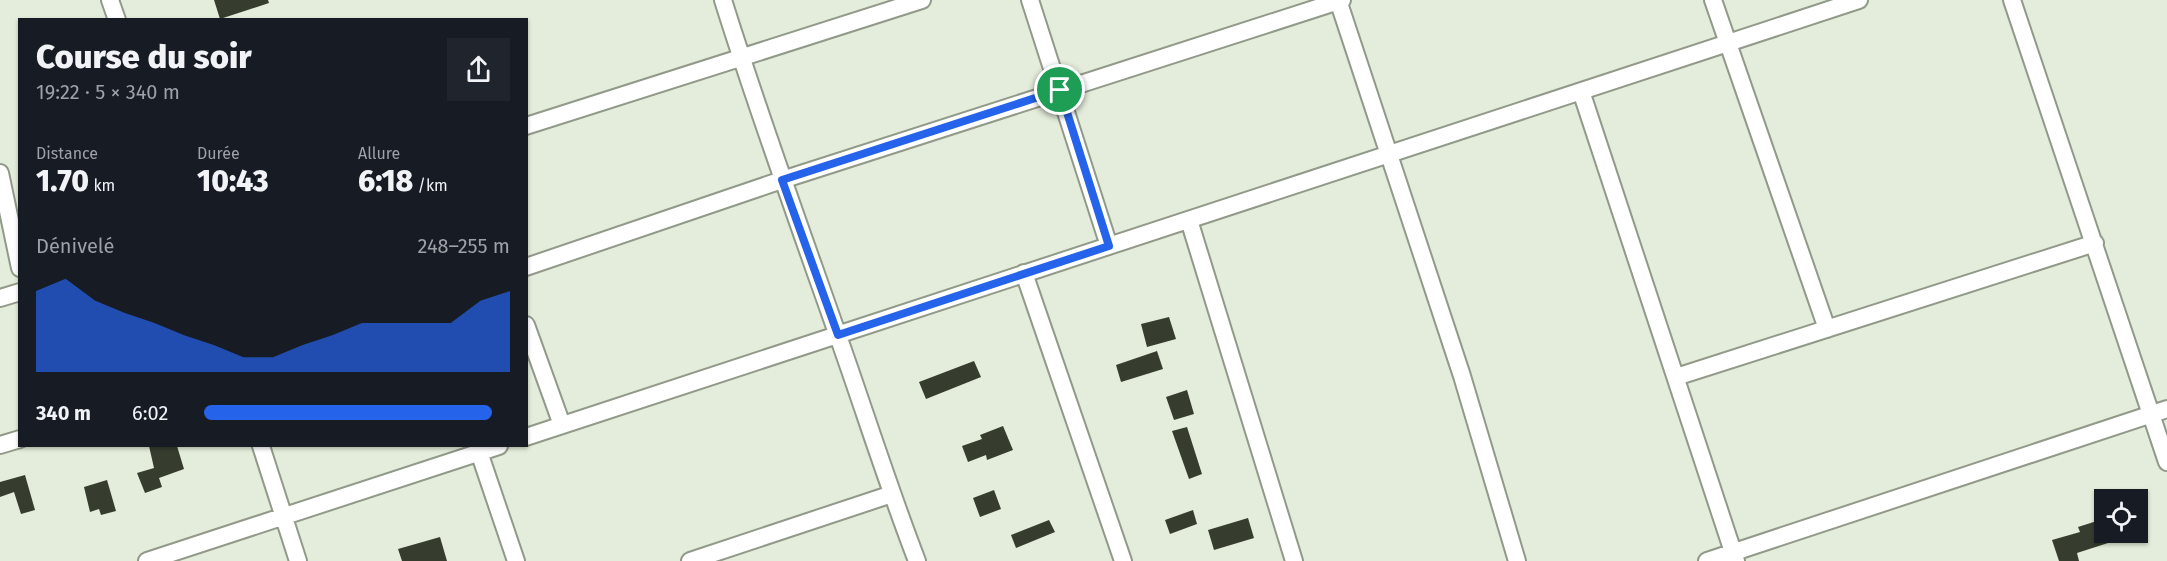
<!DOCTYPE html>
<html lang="fr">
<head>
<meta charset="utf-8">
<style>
  :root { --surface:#171b24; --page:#20242c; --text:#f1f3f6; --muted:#9ea1a6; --accent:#2563eb }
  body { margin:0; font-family:"Fira Sans",sans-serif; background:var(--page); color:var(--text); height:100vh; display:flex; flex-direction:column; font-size:22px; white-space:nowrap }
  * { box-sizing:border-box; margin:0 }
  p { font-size:20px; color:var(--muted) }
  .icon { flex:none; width:33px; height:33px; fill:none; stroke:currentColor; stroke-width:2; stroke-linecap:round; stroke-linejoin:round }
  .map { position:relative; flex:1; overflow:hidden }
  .details { position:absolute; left:18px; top:18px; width:510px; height:429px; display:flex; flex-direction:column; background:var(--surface); border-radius:0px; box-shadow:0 2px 4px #0004 }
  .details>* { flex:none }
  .controls { position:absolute; left:2094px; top:489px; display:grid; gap:12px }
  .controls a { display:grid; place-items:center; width:54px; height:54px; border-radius:0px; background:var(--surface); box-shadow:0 2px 4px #0004; font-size:30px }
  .pin { position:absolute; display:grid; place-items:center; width:51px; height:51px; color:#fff; margin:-26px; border:3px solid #fff; border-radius:50%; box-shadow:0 2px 6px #0007 }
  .round { display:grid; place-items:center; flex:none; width:63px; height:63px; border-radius:0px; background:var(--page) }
  .head { display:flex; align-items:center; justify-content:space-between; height:102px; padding:0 18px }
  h1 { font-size:33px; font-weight:800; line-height:45px }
  .metrics { display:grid; grid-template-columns:repeat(3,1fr); gap:9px; height:102px; padding:6px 18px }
  .metrics div { display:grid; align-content:center }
  .metrics b { font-size:30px; font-weight:800 }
  .metrics small { font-size:16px; font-weight:400 }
  .metrics p { font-size:16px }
  .chart { height:168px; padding:12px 18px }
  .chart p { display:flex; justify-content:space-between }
  .chart svg { width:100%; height:108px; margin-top:6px; fill:var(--accent); opacity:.7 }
  ul { padding:0 18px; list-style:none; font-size:20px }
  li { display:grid; grid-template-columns:96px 72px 1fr; align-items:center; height:45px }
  li i { height:15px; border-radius:8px; background:var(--accent) }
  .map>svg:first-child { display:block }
  .building { fill:#363d2f }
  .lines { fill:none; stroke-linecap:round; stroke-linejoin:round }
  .street-casing { stroke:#919989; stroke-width:20 }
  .street { stroke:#fff; stroke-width:16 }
  .route-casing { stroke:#fff; stroke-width:12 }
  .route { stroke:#2563eb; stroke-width:8 }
</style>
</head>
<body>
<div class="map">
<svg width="2167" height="561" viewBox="0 0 2167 561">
  <rect width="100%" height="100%" fill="#e4ecdb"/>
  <path class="building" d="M 214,0 L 268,0 L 269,3 L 220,19 Z
    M 1169,317 L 1176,339 L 1147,347 L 1141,324 Z
    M 1157,351 L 1163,369 L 1121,382 L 1116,365 Z
    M 974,361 L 981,377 L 926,399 L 919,382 Z
    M 1187,390 L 1194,414 L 1174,420 L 1166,397 Z
    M 1003,426 L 1013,450 L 987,460 L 986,455 L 968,462 L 962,446 L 982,439 L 980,435 Z
    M 1187,427 L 1202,474 L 1189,479 L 1172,431 Z
    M 149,446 L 177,446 L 184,469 L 159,478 L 162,487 L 145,493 L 137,473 L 154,468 Z
    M 25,475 L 35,510 L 21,514 L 14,492 L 0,497 L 0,482 Z
    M 107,480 L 116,511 L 101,515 L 99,509 L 90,512 L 84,487 Z
    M 994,490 L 1001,509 L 980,517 L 973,498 Z
    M 1193,510 L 1197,524 L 1170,534 L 1165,520 Z
    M 1248,518 L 1254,538 L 1214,550 L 1208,530 Z
    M 1049,520 L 1055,532 L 1016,548 L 1011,535 Z
    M 2100,520 L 2108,543 L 2077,553 L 2079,561 L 2059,561 L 2052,540 L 2080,532 L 2078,527 Z
    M 440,537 L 447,561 L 402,561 L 398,549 Z"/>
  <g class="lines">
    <g class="street-casing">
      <path id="street" d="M 110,0 L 117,20
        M 723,0 C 758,112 798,222 837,333 C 864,409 888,486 917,561
        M 1030,0 L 1109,246
        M 1338,0 L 1462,376 L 1517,561
        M 1713,0 L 1827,329
        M 2012,0 L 2167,462
        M 1581,91 L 1736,561
        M 526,126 L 922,0
        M 0,173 L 20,268
        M 1189,220 L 1294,561
        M 526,267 L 782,180 L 1342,0
        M 1024,273 L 1123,561
        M 0,298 L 20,292
        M 526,325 L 562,425
        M 1676,377 L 2095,243
        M 526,437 L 1859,0
        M 0,445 L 20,439
        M 261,446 L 298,561
        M 479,452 L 516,561
        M 147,561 L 499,446
        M 690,561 L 892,494
        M 1707,561 L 2167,409"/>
    </g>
    <use href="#street" class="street"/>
  </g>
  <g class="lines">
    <g class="route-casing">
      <path id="route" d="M 1060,90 L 1109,246 L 838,335 L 782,180 Z"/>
    </g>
    <use href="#route" class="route"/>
  </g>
</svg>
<div class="controls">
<a><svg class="icon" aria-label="locate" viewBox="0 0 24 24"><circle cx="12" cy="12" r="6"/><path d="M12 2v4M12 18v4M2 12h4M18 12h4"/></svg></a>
</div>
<div class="pin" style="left:1060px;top:90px;background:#1e9e55"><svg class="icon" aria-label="arrive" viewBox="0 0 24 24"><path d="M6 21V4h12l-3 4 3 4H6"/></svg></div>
<section class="details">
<div class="head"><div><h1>Course du soir</h1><p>19:22 · 5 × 340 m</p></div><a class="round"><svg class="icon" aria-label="share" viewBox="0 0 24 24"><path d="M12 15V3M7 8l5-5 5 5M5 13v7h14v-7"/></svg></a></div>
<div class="metrics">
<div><p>Distance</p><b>1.70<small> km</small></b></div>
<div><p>Durée</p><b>10:43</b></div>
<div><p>Allure</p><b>6:18<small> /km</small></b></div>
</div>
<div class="chart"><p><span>Dénivelé</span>248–255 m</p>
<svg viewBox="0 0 160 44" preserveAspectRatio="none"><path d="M0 44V11L10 6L20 15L30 20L40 24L50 29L60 33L70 38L80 38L90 33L100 29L110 24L120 24L130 24L140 24L150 15L160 11V44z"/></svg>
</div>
<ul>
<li><b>340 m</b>6:02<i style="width:94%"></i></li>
</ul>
</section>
</div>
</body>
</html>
